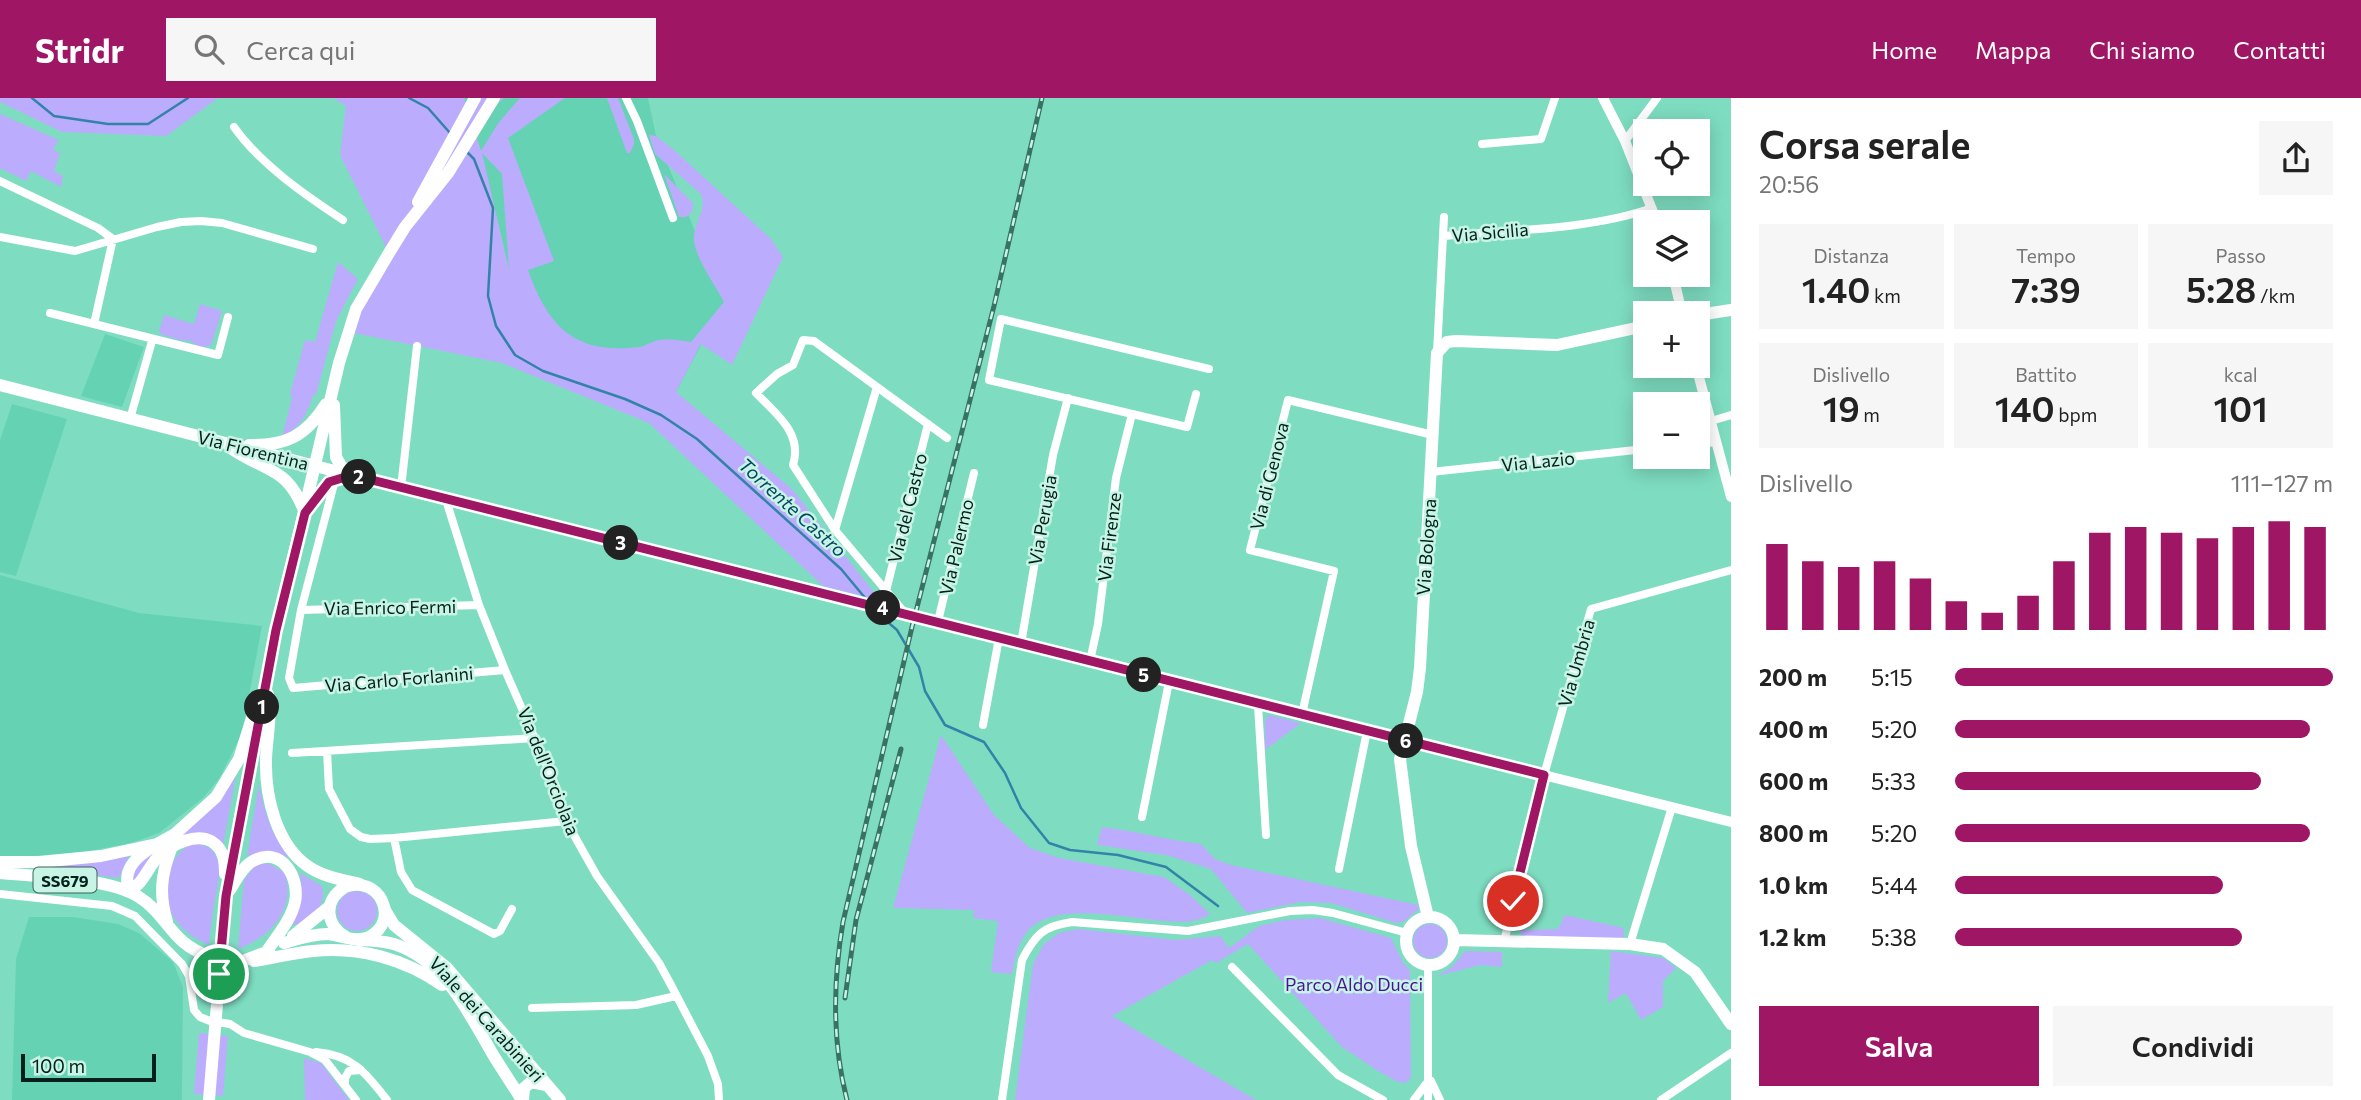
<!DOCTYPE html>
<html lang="it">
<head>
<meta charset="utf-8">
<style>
  :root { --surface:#fff; --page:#f6f6f6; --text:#222; --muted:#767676; --accent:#9f1664 }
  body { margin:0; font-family:Commissioner,sans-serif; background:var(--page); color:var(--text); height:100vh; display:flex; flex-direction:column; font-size:26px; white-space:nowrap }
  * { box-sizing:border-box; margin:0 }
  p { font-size:23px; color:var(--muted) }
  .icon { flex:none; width:38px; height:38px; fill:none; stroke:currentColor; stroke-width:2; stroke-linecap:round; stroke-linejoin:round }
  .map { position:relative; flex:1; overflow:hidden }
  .side { display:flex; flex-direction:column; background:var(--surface); width:630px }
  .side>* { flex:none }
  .buttons { position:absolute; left:1633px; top:21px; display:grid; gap:14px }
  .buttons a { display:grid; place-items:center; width:77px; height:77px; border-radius:0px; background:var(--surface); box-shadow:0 4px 18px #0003; font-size:35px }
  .scale { position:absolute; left:21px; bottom:18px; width:135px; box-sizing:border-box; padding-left:7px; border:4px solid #03211a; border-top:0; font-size:19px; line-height:24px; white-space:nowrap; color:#03211a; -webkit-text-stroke:5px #c7f4e5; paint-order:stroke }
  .pin { position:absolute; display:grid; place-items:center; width:60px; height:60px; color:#fff; margin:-30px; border:4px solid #fff; border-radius:50%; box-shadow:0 2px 7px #0007 }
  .km { position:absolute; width:35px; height:35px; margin:-18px; border-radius:50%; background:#222; color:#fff; font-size:19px; line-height:35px; text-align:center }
  .round { display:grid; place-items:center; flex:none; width:74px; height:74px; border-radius:0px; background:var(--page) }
  .overview { display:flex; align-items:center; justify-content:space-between; height:119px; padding:0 28px }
  h1 { font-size:38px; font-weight:600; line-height:52px }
  .figures { display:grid; grid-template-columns:repeat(3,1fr); gap:10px; height:119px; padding:7px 28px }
  .figures div { display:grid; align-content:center; border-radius:0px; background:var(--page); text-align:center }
  .figures b { font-size:35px; font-weight:600 }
  .figures small { font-size:19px; font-weight:400 }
  .figures p { font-size:19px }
  .chart { height:196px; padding:14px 28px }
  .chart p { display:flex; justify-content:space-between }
  .chart svg { width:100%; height:126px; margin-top:7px; stroke:var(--accent); stroke-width:6 }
  .action { display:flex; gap:14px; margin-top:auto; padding:14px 28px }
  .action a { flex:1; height:80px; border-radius:0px; background:var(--accent); color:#fff; font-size:28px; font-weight:600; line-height:80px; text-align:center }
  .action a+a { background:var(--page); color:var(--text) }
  ul { padding:0 28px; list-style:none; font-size:23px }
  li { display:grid; grid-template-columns:112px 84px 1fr; align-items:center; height:52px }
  li i { height:18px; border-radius:9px; background:var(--accent) }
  header { display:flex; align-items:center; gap:42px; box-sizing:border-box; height:98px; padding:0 35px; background:var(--accent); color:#fff }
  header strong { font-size:33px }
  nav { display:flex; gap:38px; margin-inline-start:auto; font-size:24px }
  .search { width:490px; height:63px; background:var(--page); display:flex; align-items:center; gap:18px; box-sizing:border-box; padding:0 24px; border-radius:0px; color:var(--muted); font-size:26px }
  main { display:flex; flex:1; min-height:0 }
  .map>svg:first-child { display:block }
  .built { fill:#66d2b4 }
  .green { fill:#bbacfd; fill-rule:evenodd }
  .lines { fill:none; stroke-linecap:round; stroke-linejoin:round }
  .stream { stroke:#3383a9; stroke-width:2.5 }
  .minor { stroke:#fff; stroke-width:8 }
  .tertiary { stroke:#fff; stroke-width:10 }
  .secondary { stroke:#fff; stroke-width:12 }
  .primary { stroke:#fff; stroke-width:12 }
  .rail-casing { stroke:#387262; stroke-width:5 }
  .rail { stroke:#c7f4e5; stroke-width:2.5; stroke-dasharray:8; stroke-linecap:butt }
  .route-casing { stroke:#fff; stroke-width:14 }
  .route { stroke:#9f1664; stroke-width:9 }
  .labels { text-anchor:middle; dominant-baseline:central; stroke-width:5; stroke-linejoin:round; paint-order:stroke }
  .shield { fill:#c7f4e5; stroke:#3e6057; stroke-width:2 }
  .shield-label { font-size:16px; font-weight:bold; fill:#03211a }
  .street-label { font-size:18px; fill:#03211a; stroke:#c7f4e5 }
  .park-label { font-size:18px; fill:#491297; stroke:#c7f4e5 }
  .water-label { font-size:19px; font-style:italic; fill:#024762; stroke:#c7f4e5 }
</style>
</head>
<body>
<header>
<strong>Stridr</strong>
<div class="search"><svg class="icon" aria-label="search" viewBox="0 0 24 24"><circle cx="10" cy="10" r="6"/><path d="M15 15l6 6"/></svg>Cerca qui</div>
<nav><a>Home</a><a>Mappa</a><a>Chi siamo</a><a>Contatti</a></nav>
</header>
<main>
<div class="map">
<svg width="1731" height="1002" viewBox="0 0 1731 1002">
  <rect width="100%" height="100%" fill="#7eddc1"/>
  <path class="built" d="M 464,0 L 648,0 L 656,38 L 724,204 L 676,294 L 541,247 L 521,222 L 481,53 Z
    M 105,236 L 144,249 L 122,309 L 81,298 Z
    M 12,306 L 67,321 L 16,478 L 0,474 L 0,342 Z
    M 0,477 L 139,515 L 262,528 L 242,635 L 219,681 L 203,700 L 159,735 L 131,745 L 84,754 L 32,758 L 0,758 Z
    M 29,819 L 73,819 L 118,826 L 139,835 L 173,864 L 183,889 L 182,1002 L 12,1002 L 16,861 Z"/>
  <path class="green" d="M 0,0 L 218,0 L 166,38 L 62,34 L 0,4 Z
    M 334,0 L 464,0 L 468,12 L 475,0 L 504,0 L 484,16 L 474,32 L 481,53 L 499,24 L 520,0 L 565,0 L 508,40 L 554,163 L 528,172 C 548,229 575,257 639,249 C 646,248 652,243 659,242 C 669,240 681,243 691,244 L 724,204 C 716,188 692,156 694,138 C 695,123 707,112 701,96 L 655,56 L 649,37 L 656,38 L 674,52 L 771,141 L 783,159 L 732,267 L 701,246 L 676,294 L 792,391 L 881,503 L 823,488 L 649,325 L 502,265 L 349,234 L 389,155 L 340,57 L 346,8 ZM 482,55 L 502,76 L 509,172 Z
    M 607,0 L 618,0 L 634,41 L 634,46 L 630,55 L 627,55 Z
    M 0,16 L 59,42 L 53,51 L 60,55 L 54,73 L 63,78 L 61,89 L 31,73 L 26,83 L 0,70 Z
    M 664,76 L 693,105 L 692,114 L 686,119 L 679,119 Z
    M 338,164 L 358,181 L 336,223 L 316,297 L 313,297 C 307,317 301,329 282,339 L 292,300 L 290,296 L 305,242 L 315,244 Z
    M 200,206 L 222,213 L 211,247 C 203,250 197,249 191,243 L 179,242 L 160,236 L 159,233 L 164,217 L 194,226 Z
    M 1269,617 L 1301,625 L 1265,652 L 1265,622 Z
    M 941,637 L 994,717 L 1030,750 L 1059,760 L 1164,779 L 1190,797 L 1210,816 C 1195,826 1180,824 1163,823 C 1128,820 1064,805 1034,827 C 1019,839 1015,858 1012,876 L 991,874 L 998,823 L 973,820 L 974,812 L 893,810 Z
    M 236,676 L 223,748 L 201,735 L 179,739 L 131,785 L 137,766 Z
    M 259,686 C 264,714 271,736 289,759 L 267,753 L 247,758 Z
    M 1102,729 C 1135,733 1168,742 1201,746 L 1215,761 L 1231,767 L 1418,807 L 1419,811 L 1403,824 L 1396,825 L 1331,805 L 1301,804 L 1247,815 L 1211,771 L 1166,757 L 1097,747 Z
    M 192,745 C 230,748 218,782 214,808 C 212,821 210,834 209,847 C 196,841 186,835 177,824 C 157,799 165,760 192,745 Z
    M 130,755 L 119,780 L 37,770 Z
    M 259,766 L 270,766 L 285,775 C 296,813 270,839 238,851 L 244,782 L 254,769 Z
    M 300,775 L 322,788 C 328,808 308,827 289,827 L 301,786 Z
    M337 813a20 20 0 1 1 40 0a20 20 0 1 1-40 0Z
    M 1565,817 L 1624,830 L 1623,842 L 1523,841 L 1520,832 L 1558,831 Z
    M 1320,820 L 1391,840 L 1403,865 L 1410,872 L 1411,980 L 1405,985 L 1398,984 L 1378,973 L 1342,949 L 1248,846 L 1216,865 L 1212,862 L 1112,918 L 1256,1002 L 1015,1002 L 1033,866 L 1044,846 L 1059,835 L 1078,831 L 1175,842 L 1220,838 L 1229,850 L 1259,828 L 1285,822 Z
    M1413 843a17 17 0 1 1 34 0a17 17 0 1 1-34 0Z
    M 1465,853 L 1502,854 L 1502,869 L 1480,867 L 1437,878 L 1452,869 Z
    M 1611,853 L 1663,860 L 1676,870 L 1663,883 L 1663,909 L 1641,922 L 1626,895 L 1608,905 Z
    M 199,935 L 228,938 L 223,998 L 194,996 Z
    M 304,960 L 321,965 L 349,1002 L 305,1002 Z"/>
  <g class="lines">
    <path class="stream" d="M 32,0 L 54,18 L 108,26 L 148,26 L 188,0
      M 409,0 L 428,10 L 450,35
      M 466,53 L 474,61 L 493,110 L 488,198 L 496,228 L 515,257 L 543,273 L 625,301 L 661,317 L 697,341 L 841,471 L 866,501
      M 876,514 L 897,532 L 919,569 L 925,593 L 945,627 L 984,644 L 1005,675 L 1021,710 L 1049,745 L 1070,752 L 1118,757 L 1166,769 L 1218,808"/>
    <path class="minor" d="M 626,0 L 637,23 L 673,120
      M 234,29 C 260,66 305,97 343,122
      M 1625,43 L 1657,0
      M 1482,46 L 1541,41 L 1555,0
      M 0,83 L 98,130 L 113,141 L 94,226
      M 1443,138 L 1444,119
      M 0,139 L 75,153 L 157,129 L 181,124 L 201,123 L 222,125 L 313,151
      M 50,215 L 218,257 L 228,219
      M 1437,255 L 1443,138 C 1509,132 1590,132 1652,110
      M 1196,296 L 1187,329 L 989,282 L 1001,221 L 1209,271
      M 130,321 L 152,243
      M 1711,323 L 1731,317
      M 1698,346 L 1716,344
      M 1431,374 L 1645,351
      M 335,382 L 301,512 L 289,580 L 293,590 L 505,572
      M 401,390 L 417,248
      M 446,402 L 479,507 L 505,572 L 560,698 L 566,723 L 597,778 L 659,865 L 671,887 L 708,958 L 718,986 L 719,1002
      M 835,432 L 877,289
      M 886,493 L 928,326
      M 301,512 L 479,507
      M 905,515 L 835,432 L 793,367 C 803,335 776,316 756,295 L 777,276 L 793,267 L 803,242 L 814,243 L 947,340
      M 938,523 L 974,375
      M 1021,546 L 1053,357 L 1068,300
      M 1090,563 L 1098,526 L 1116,380 L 1132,316
      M 1258,607 L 1266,737
      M 1302,616 L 1334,473 L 1250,452 L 1288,302 L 1433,337
      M 983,627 L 999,540
      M 327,653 L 329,691 L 350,731 L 361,739 L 370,741 L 394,740 L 566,723
      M 292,655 L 536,640
      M 1142,719 L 1169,584
      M 394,740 L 401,774 L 412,792 L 494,836 L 500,833 L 512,811
      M 1339,771 L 1367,633
      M 0,796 L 112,808 L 135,818 L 182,866 L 189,878 L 194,912 L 200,919 L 210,923 L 230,926 L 244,935 L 310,954 L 325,962 L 356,1002
      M 1504,844 L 1544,677 L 1591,511 L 1731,472
      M 1630,846 L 1672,709
      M 1232,869 L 1338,977 L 1383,1002
      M 532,910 L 636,907 L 676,898
      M 316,954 C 353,957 366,975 387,1002
      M 1431,983 L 1440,1002
      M 345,986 L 345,980 L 349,973 L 361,972
      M 1002,1002 L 1022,862 C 1035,837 1043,828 1072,824 L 1188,833 L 1290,813 L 1313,812 L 1333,815 L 1407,835
      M 1414,1002 L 1426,986
      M 1428,1002 L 1428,866
      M 1661,1002 L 1731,955"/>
    <path class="tertiary" d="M 1603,0 L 1625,43 L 1657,124
      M 1673,177 L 1682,215
      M 1696,268 L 1731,399
      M 1404,642 L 1731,724"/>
    <path class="secondary" d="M 1698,217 L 1731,212
      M 315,368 L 1404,642
      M 385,812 L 394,827 L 447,870 L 560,1002
      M 1428,819 L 1411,748 L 1400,661 L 1417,594 L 1420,570 L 1437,255 L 1447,244 L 1456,243 L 1557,247 L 1645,228
      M1406 843a24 24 0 1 1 48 0a24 24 0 1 1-48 0Z
      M 359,842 C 374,843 389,843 402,849 C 449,869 471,920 495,960 C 504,974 513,988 522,1002
      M 1454,842 L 1630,846 L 1663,851 L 1695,874 L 1731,926
      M 254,863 C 274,860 293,855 313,853 C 358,848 405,861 442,887
      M 523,1002 L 524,990 L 531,984 L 546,987"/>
    <path class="primary" d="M 418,104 L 475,0
      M 0,287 L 315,368
      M 334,307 L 336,359 L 341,368 L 352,377
      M 249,347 C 286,348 306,338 326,306
      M 232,351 C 268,375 288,369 305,415
      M 309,409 L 329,384 L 352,377
      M 268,596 C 272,618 267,638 266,661 C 265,698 276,747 309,769 C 324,779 343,782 360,786
      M 0,764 L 40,764 L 101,758 L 157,746 L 175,736 L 216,699 L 239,661 L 258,601
      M 0,775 C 38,779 108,779 139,799 C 168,817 171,846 209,858
      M 230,792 C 236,782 243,768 253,763 C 282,747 300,780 295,804 C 291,823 275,840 265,856
      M 129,793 C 145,785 148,767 161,756 C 174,746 195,735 211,743 C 224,751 225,763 225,776
      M 129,793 C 122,772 135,760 152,749
      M 167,824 C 159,797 161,777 171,751
      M 293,838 L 329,809
      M 284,845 C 298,841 312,836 327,836 C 341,837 355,845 369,839 C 401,823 380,776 345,789 C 323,802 325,827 346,839
      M 240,864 L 269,853
      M 209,1002 L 226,798 L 276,532 L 339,265 L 356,211 L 389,155 L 405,129 L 448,75 L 494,0"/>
    <g class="rail-casing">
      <path id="rail" d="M 845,900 L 856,822 L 901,651
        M 847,1002 C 832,944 833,883 843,824 L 912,529 L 994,208 L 1042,0"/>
    </g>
    <use href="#rail" class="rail"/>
  </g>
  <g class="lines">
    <g class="route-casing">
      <path id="route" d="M 219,876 L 226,798 L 276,532 L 305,415 L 329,384 L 352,377 L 1544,677 L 1513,803"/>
    </g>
    <use href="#route" class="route"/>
  </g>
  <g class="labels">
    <rect class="shield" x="33.5" y="769.5" width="63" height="25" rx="5"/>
    <g class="shield-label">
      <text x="65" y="782">SS679</text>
    </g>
    <g class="street-label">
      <text transform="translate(1490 134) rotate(-5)">Via Sicilia</text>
      <text transform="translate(253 352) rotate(14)">Via Fiorentina</text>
      <text transform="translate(1538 363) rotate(-6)">Via Lazio</text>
      <text transform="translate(1269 378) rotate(-76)">Via di Genova</text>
      <text transform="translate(907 410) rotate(-76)">Via del Castro</text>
      <text transform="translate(1042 422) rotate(-80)">Via Perugia</text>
      <text transform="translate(1109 439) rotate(-83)">Via Firenze</text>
      <text transform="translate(956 449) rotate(-77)">Via Palermo</text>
      <text transform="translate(1426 449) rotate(-86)">Via Bologna</text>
      <text transform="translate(390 509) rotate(-1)">Via Enrico Fermi</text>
      <text transform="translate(1576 565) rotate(-74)">Via Umbria</text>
      <text transform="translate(399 581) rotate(-5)">Via Carlo Forlanini</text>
      <text transform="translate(549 673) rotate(68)">Via dell'Orciolaia</text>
      <text transform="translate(487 921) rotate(48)">Viale dei Carabinieri</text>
    </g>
    <g class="park-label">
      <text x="1354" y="886">Parco Aldo Ducci</text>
    </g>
    <g class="water-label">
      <text transform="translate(793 409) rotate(42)">Torrente Castro</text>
    </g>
  </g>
</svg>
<div class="buttons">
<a><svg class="icon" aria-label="locate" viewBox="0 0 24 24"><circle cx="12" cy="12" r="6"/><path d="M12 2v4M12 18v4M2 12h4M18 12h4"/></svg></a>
<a><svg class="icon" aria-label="layers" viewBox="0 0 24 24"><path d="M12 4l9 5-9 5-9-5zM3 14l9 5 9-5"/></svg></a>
<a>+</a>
<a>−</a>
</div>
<div class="scale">100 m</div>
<div class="pin" style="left:219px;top:876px;background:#1e9e55"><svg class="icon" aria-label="arrive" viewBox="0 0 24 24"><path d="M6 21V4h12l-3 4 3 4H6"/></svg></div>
<div class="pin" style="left:1513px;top:803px;background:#d93025"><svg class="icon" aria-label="check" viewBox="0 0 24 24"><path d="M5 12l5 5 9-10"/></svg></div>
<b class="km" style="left:262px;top:609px">1</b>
<b class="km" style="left:359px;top:379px">2</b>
<b class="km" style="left:621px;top:445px">3</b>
<b class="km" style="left:883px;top:510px">4</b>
<b class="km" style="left:1144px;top:577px">5</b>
<b class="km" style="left:1406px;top:643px">6</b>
</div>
<section class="side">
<div class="overview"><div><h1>Corsa serale</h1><p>20:56</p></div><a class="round"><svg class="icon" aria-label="share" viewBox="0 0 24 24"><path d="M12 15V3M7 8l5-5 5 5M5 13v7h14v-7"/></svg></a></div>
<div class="figures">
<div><p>Distanza</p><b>1.40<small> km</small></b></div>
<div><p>Tempo</p><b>7:39</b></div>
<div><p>Passo</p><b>5:28<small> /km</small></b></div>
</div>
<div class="figures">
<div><p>Dislivello</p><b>19<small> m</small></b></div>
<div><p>Battito</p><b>140<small> bpm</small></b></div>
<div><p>kcal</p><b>101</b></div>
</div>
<div class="chart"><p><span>Dislivello</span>111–127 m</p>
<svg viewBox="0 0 160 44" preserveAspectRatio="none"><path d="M5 44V14M15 44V20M25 44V22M35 44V20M45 44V26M55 44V34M65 44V38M75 44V32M85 44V20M95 44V10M105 44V8M115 44V10M125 44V12M135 44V8M145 44V6M155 44V8"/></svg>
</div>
<ul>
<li><b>200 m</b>5:15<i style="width:100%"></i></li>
<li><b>400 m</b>5:20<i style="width:94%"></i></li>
<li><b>600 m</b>5:33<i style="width:81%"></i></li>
<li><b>800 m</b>5:20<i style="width:94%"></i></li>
<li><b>1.0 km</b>5:44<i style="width:71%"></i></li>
<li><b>1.2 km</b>5:38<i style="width:76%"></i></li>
</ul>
<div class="action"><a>Salva</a><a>Condividi</a></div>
</section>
</main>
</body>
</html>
